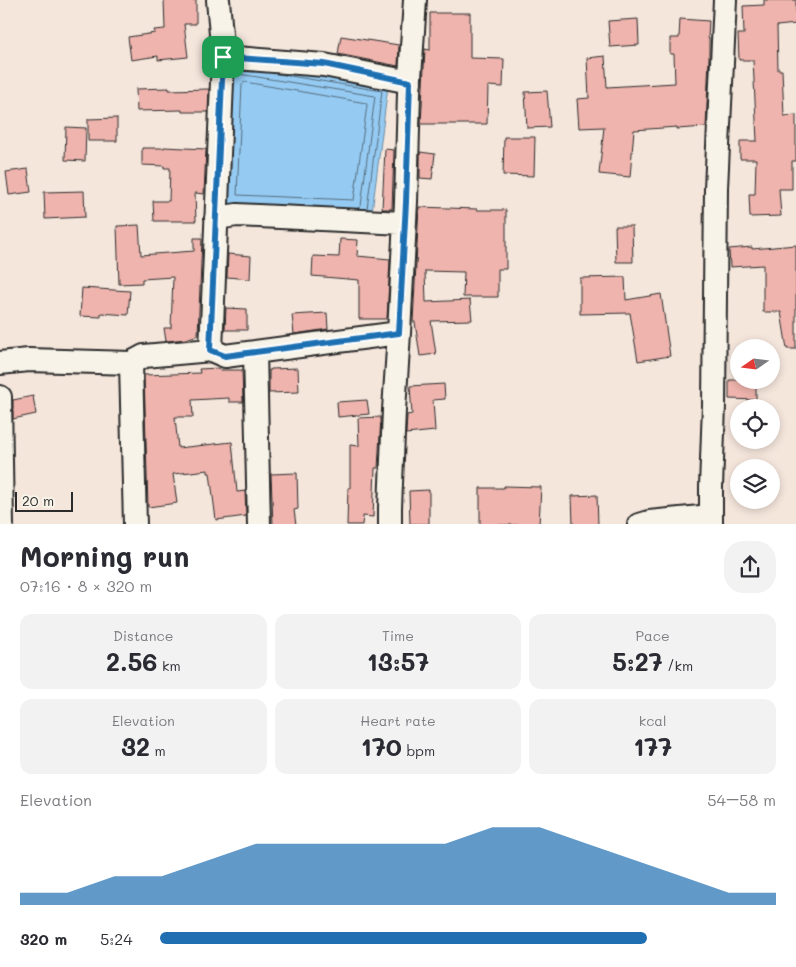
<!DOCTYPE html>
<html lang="en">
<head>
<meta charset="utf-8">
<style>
  :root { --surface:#fff; --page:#f2f2f3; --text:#2b2b33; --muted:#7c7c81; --accent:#1f6fb2 }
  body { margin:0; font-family:Mali,sans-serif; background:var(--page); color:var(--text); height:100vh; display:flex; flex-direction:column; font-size:19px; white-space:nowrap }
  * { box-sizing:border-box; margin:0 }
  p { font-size:16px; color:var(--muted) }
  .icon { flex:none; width:28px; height:28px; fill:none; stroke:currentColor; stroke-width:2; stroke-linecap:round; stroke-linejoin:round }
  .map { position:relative; height:524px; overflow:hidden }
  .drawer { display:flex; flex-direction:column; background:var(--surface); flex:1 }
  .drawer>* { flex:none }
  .needle { width:32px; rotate:256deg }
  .fabs { position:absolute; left:730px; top:339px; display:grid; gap:10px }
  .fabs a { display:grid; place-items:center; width:50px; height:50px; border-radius:50%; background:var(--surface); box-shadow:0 2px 8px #0003; font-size:25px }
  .scale { position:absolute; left:15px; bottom:12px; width:58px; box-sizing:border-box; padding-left:5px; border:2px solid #2b2b2b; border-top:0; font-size:14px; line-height:18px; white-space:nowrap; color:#2b2b2b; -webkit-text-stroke:4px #f7f3e8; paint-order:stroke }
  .pin { position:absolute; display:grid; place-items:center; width:42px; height:42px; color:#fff; margin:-21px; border-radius:10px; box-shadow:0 2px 8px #0006 }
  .round { display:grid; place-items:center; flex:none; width:52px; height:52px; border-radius:20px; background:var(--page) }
  .summary { display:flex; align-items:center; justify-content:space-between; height:85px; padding:0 20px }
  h1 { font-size:28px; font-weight:700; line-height:38px }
  .figures { display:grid; grid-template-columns:repeat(3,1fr); gap:8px; height:85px; padding:5px 20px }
  .figures div { display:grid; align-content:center; border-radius:12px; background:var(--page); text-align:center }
  .figures b { font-size:25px; font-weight:700 }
  .figures small { font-size:14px; font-weight:400 }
  .figures p { font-size:14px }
  .chart { height:140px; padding:10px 20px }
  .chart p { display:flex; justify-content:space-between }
  .chart svg { width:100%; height:90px; margin-top:5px; fill:var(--accent); opacity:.7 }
  ul { padding:0 20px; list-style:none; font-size:16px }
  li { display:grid; grid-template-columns:80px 60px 1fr; align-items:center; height:38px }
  li i { height:12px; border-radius:6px; background:var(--accent) }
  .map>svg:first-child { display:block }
  .water { fill:#95cbf3; stroke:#6b8ba3 }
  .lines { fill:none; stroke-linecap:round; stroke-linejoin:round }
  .shore { stroke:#556b7b; stroke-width:1 }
  .building { fill:#efb4ad; stroke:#2b2b2b }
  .street-casing { stroke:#2b2b2b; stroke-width:26 }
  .street { stroke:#f7f3e8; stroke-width:22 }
  .route-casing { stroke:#fff; stroke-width:10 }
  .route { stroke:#1f6fb2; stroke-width:6 }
</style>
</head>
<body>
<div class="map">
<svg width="796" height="525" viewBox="0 0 796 525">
  <rect width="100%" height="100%" fill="#f5e6dc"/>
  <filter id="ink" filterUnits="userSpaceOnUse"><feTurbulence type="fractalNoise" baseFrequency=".02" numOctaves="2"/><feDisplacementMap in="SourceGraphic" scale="10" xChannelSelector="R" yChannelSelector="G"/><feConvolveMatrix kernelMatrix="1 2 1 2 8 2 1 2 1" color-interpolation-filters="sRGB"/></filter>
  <g filter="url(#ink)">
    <path class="water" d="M 238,62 L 388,86 L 371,220 L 216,214 L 224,67 Z"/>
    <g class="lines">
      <path class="shore" d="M 278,74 L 382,91 L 367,209
        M 235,76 L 239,74 L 375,96 L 361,206 L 358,208
        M 245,82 L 366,103 L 367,105 L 354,200 L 237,195 L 242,85 Z"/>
    </g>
    <path class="building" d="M 164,0 L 196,0 L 196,24 L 184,24 L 188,57 L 158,60 L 158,56 L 131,60 L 128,37 L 155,33 L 154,30 L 165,29 Z
      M 764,0 L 796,0 L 796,24 L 777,26 L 778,70 L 782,70 L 784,116 L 796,115 L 796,161 L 792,161 L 792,189 L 779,189 L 781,216 L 750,217 L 749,194 L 755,194 L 756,159 L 740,159 L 740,141 L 757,141 L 753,60 L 739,60 L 738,34 L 744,34 L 743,6 L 764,5 Z
      M 430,13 L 470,13 L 470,58 L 504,59 L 503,87 L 488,86 L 487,124 L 421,124 L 425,49 L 430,50 Z
      M 638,19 L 639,45 L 610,47 L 608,21 Z
      M 680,19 L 709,21 L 708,38 L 709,38 L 709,58 L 706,127 L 677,129 L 677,127 L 634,130 L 630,177 L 599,174 L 604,127 L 579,128 L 577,99 L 589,98 L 587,58 L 605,56 L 607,87 L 675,83 L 674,54 L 670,54 L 670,38 L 679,38 Z
      M 341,36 L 399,45 L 398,66 L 338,54 Z
      M 169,88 L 169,90 L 209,89 L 208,112 L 182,112 L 182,110 L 137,111 L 136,89 Z
      M 547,91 L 550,127 L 527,128 L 525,92 Z
      M 117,118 L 117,141 L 88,141 L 88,119 Z
      M 66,127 L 86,128 L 85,161 L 65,160 Z
      M 504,137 L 535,137 L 534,176 L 503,175 Z
      M 164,147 L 206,149 L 204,194 L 195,193 L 196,221 L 154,221 L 153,201 L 169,201 L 170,168 L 164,168 L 164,166 L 142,165 L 142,148 L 164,148 Z
      M 385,149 L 394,150 L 392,209 L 382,209 Z
      M 420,152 L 435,154 L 432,179 L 420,178 Z
      M 28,169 L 31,192 L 9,195 L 6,172 Z
      M 84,191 L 85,217 L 45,219 L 44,192 Z
      M 419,207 L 477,209 L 477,210 L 506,210 L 506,269 L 498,269 L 498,297 L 463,297 L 464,272 L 425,271 L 426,302 L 470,300 L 472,320 L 431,321 L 436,354 L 420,356 L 415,322 L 413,322 Z
      M 139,225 L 141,255 L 194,251 L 194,238 L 202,238 L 198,335 L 186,339 L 166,341 L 164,328 L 171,328 L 173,277 L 142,279 L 142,283 L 119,284 L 117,226 Z
      M 615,226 L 632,226 L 633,262 L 616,262 Z
      M 340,239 L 358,240 L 357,256 L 390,259 L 387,319 L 359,319 L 359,280 L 312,276 L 313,256 L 339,257 Z
      M 796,245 L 796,349 L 787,349 L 781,312 L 763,312 L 763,265 L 730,267 L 729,249 L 752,247 L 752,249 Z
      M 228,254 L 251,256 L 250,279 L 227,277 Z
      M 625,277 L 626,300 L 661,294 L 670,356 L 638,361 L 630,313 L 580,314 L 580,278 Z
      M 82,288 L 130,291 L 128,315 L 101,313 L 101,317 L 80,316 Z
      M 226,308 L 247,309 L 247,330 L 225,330 Z
      M 327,313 L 328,329 L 294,334 L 292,315 Z
      M 219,368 L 219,370 L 242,370 L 243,402 L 229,402 L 229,398 L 192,400 L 193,417 L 175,417 L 178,448 L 232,442 L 237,492 L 245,491 L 246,516 L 216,520 L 210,473 L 208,473 L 208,470 L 173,474 L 177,503 L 148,507 L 144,375 L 200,373 L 199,369 Z
      M 298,368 L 299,392 L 269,393 L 269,370 L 271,370 L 271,369 Z
      M 729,380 L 756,380 L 756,400 L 729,399 Z
      M 444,384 L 445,399 L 433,400 L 435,431 L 406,434 L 407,415 L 412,414 L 410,386 Z
      M 33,396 L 36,414 L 13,419 L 13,400 Z
      M 367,400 L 369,414 L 338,417 L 337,402 Z
      M 381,417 L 378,468 L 375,468 L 373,517 L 363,516 L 362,525 L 347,525 L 348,488 L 350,488 L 350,445 L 359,446 L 358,418 Z
      M 297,473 L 298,509 L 294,510 L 296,525 L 273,525 L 271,474 Z
      M 504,486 L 541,487 L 539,525 L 480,525 L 480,488 L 504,488 Z
      M 429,490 L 429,524 L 410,524 L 409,491 Z
      M 597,495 L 598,525 L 573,525 L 572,496 Z"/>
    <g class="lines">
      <g class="street-casing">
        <path id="street" d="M 223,57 L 324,65 L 410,82
          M 216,218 L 237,215 L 404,223
          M 211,350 L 223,57 L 218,0
          M 255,352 L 259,525
          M 0,363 L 29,360 L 131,363 L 144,356 L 211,350 L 225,356 L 399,333
          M 131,363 L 135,525
          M 0,397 L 2,525
          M 390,525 L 390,508 L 394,410 L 399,333 L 406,202 L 409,93 L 415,0
          M 639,525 L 649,522 L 711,516
          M 711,525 L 711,487 L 714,405 L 716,188 L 725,0"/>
      </g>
      <use href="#street" class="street"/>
    </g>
  </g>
  <g class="lines" filter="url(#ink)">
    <g class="route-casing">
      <path id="route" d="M 223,57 L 324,64 L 410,82 L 406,202 L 399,333 L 225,356 L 210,350 Z"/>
    </g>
    <use href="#route" class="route"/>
  </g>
</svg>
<div class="fabs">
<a><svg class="needle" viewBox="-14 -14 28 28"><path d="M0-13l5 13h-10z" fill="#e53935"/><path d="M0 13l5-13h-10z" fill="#7c7c81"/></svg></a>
<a><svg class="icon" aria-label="locate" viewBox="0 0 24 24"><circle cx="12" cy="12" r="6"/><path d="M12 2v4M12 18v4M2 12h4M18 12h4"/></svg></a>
<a><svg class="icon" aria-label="layers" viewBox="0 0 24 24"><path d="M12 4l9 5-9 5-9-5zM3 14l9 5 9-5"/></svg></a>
</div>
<div class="scale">20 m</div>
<div class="pin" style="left:223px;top:57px;background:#1e9e55"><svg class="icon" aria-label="arrive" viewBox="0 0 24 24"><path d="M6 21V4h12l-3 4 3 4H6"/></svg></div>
</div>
<section class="drawer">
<div class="summary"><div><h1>Morning run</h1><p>07:16 · 8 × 320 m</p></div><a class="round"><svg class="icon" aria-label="share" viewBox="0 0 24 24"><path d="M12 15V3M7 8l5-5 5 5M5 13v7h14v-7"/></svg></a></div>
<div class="figures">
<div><p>Distance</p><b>2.56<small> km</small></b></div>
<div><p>Time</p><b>13:57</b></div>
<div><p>Pace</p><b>5:27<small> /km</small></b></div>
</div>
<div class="figures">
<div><p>Elevation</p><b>32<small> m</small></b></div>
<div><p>Heart rate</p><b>170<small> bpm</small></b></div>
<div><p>kcal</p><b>177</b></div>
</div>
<div class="chart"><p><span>Elevation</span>54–58 m</p>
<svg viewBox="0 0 160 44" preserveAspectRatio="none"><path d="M0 44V38L10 38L20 30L30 30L40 22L50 14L60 14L70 14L80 14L90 14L100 6L110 6L120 14L130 22L140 30L150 38L160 38V44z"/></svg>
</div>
<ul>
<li><b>320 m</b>5:24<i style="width:79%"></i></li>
</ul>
</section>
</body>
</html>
